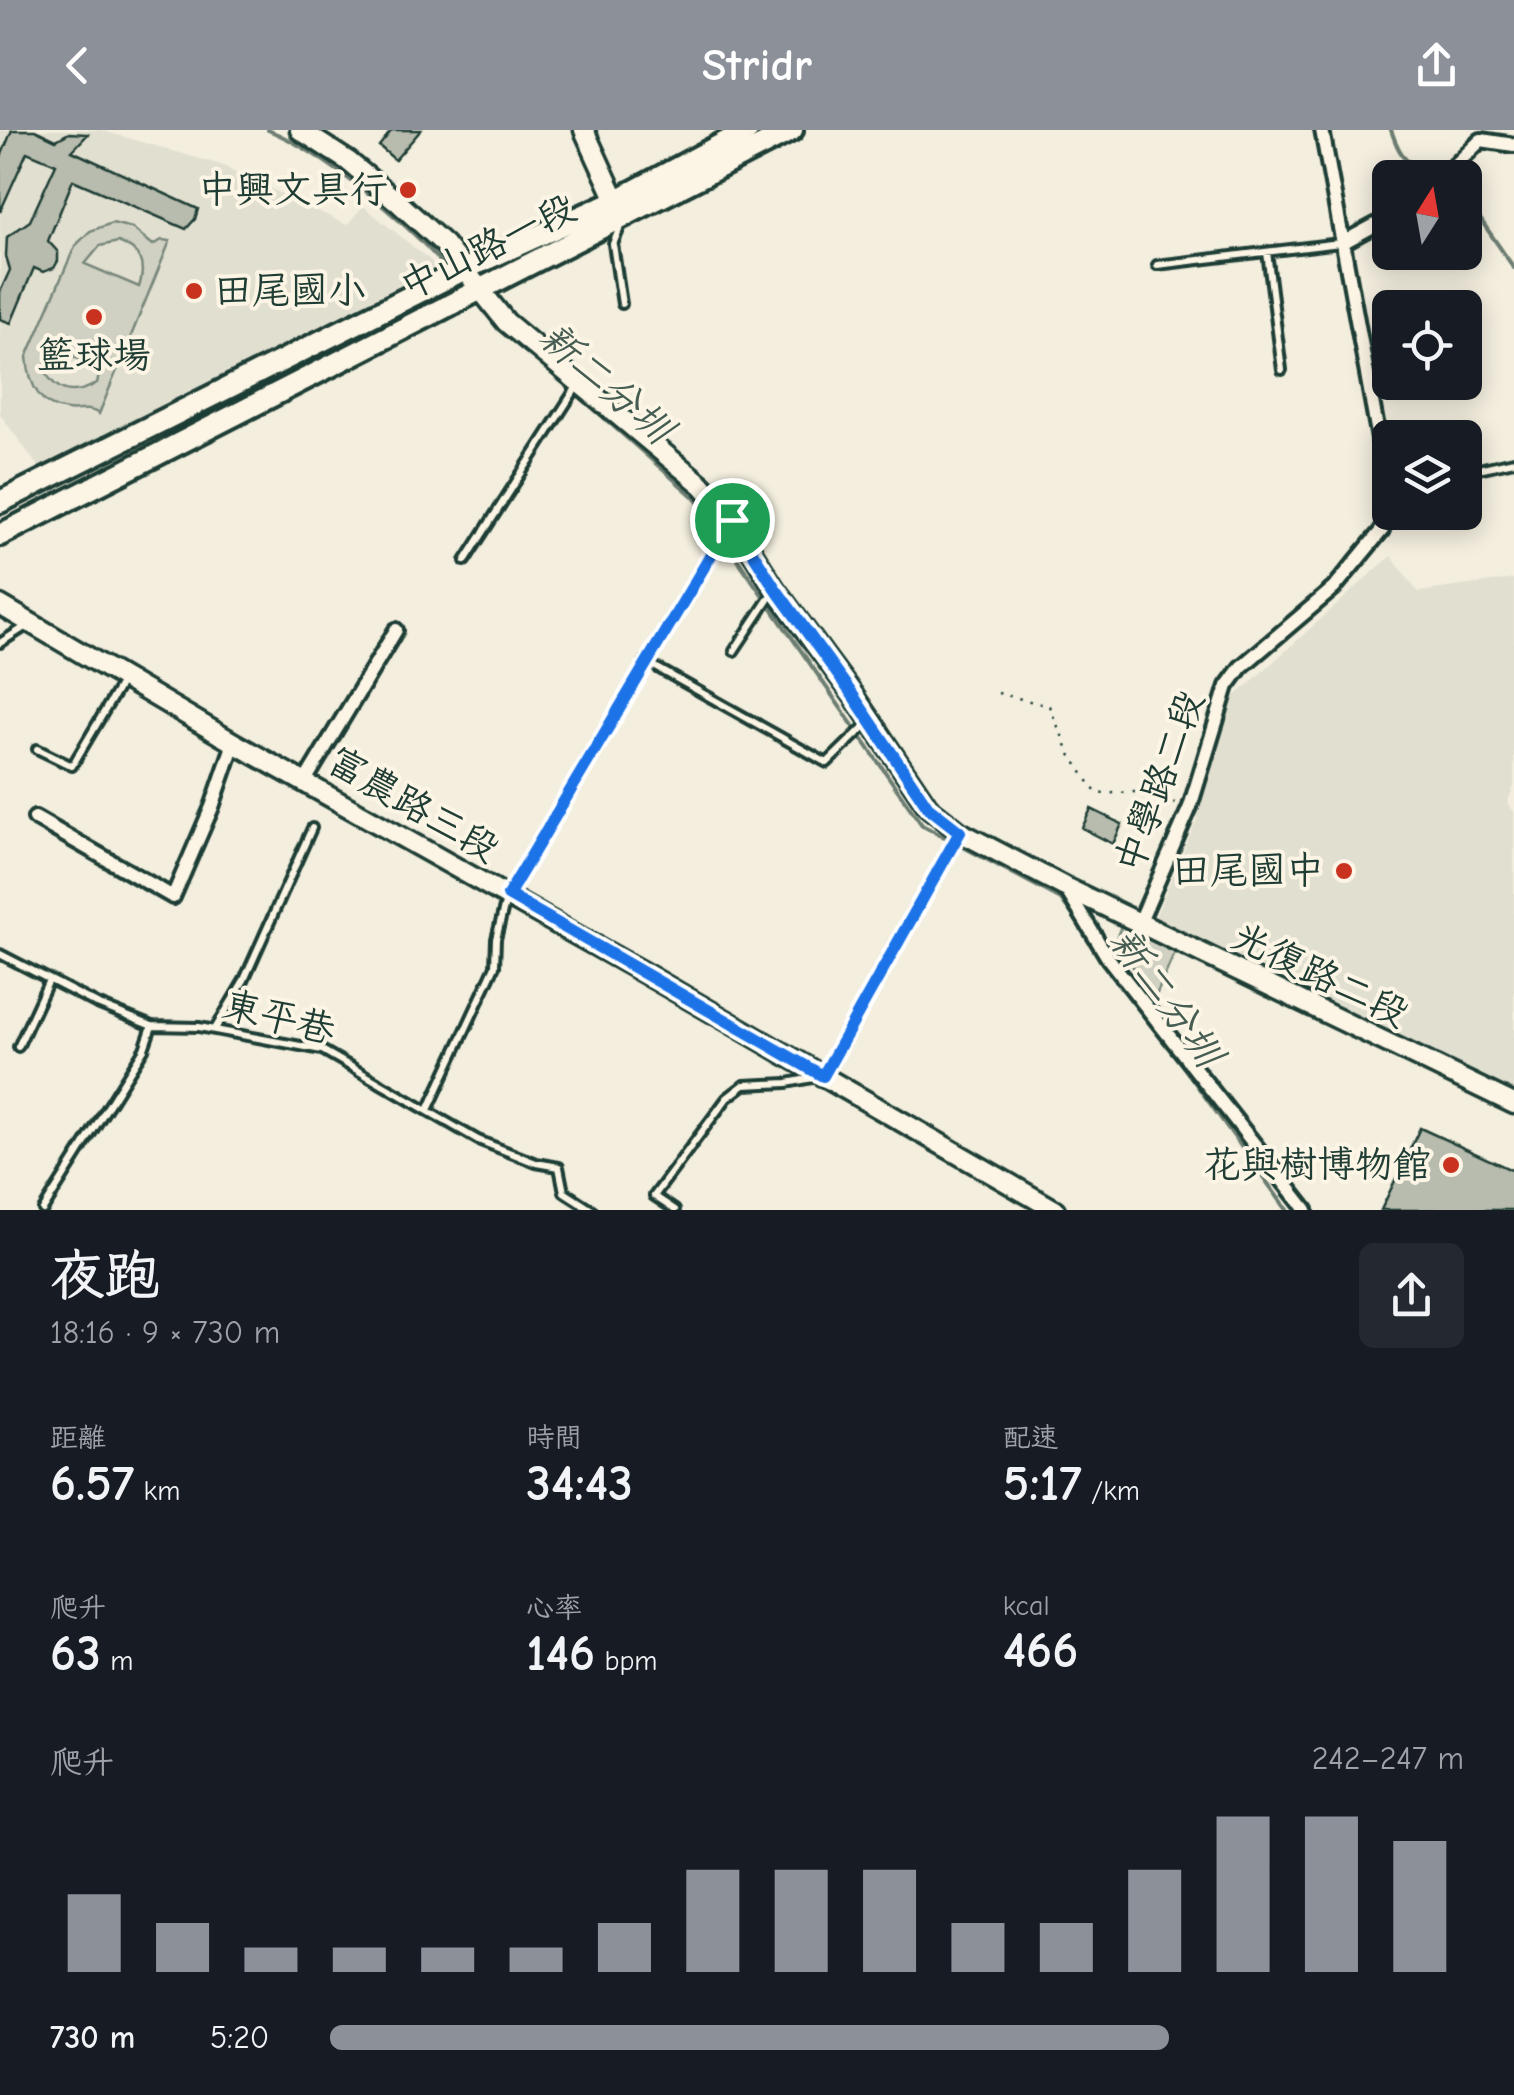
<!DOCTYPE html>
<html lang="zh-TW">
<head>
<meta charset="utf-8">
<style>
  :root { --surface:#171b24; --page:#242831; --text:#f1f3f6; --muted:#9ea1a6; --accent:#8c9099 }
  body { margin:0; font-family:"Comic Neue","LXGW WenKai TC",sans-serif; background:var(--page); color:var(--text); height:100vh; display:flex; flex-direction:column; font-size:38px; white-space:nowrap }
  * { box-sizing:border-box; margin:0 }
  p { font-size:32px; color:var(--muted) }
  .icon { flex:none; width:55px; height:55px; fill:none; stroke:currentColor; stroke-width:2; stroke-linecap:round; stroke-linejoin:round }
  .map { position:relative; height:1080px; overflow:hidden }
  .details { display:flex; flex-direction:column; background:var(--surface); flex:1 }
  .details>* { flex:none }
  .needle { width:65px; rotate:11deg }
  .tools { position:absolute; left:1372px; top:30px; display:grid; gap:20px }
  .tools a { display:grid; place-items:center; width:110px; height:110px; border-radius:15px; background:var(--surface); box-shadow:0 5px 25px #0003; font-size:50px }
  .pin { position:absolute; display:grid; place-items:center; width:85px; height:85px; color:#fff; margin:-42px; border:5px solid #fff; border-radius:50%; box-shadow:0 2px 10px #0007 }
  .round { display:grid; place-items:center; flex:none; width:105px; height:105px; border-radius:15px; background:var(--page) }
  .overview { display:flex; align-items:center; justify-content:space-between; height:170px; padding:0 50px }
  h1 { font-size:55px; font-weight:600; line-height:75px }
  .figures { display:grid; grid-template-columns:repeat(3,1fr); gap:15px; height:170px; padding:10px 50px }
  .figures div { display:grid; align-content:center }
  .figures b { font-size:50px; font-weight:600 }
  .figures small { font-size:28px; font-weight:400 }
  .figures p { font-size:28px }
  .chart { height:280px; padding:20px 50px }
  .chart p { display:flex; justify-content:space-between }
  .chart svg { width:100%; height:180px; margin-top:10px; stroke:var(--accent); stroke-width:6 }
  ul { padding:0 50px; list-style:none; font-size:32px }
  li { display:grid; grid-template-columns:160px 120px 1fr; align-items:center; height:75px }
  li i { height:25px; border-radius:12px; background:var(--accent) }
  header { display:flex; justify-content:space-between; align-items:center; height:130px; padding:0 50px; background:var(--accent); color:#fff; font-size:45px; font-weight:600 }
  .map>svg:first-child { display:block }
  .built { fill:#e1dfd0 }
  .green { fill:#d0d1c2; stroke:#78877b; stroke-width:2.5; fill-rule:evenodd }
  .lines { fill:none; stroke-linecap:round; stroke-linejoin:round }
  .stream { stroke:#6c7d72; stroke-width:4 }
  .building { fill:#b8bcae; stroke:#1f3d34; stroke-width:2.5 }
  .service-casing { stroke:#1f3d34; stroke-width:14 }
  .minor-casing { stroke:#1f3d34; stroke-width:20 }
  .tertiary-casing { stroke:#1f3d34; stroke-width:25 }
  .primary-casing { stroke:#1f3d34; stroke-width:28 }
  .path { stroke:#1f3d34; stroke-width:2.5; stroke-dasharray:2.5 8; stroke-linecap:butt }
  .service { stroke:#fcf5e5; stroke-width:6 }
  .minor { stroke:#fcf5e5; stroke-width:12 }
  .tertiary { stroke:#fcf5e5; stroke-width:18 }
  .primary { stroke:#fcf5e5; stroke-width:20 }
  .route-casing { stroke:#fff; stroke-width:20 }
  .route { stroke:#1a73e8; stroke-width:12 }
  .poi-dot { fill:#c8321e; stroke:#fcf5e5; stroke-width:4 }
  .labels { text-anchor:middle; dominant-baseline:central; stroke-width:8; stroke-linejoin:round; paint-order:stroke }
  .poi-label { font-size:38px; fill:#1f3d34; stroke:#fcf5e5; text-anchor:end }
  .street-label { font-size:38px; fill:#1f3d34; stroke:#fcf5e5 }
  .water-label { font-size:40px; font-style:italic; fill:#465d53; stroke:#fcf5e5 }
</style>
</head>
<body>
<header><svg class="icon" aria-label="back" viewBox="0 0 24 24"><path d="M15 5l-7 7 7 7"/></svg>Stridr<svg class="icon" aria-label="share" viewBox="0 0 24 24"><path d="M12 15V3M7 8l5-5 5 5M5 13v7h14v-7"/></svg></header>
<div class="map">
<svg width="1514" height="1080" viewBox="0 0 1514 1080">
  <rect width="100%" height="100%" fill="#f3eede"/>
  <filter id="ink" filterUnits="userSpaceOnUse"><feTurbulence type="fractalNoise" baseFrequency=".01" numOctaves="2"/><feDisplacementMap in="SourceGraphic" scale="20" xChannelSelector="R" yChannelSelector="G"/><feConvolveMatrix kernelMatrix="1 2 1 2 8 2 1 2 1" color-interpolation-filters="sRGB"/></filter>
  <g filter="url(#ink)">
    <path class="built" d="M 0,0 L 100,0 L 221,35 L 347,95 L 363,76 L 437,136 L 40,339 L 0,284 Z
      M 1391,426 L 1418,462 L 1514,449 L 1514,656 L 1507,673 L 1514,682 L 1514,966 L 1153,792 L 1197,690 L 1231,570 Z"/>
    <path class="green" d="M 112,93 L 132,98 L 153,115 L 162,110 L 170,111 L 99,284 C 88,276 80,282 67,280 C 38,277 29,252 27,227 L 75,116 L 90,101 ZM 118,112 C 141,120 146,135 139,157 L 85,134 L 100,116 ZM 50,217 L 101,238 L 97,253 C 74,267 57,263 44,240 Z
      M 1123,791 L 1175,822 L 1155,868 L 1115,811 Z"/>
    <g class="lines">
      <path class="stream" d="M 268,0 C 323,22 407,92 446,138
        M 1391,0 C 1402,32 1407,34 1439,45
        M 1465,67 L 1514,138
        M 476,171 L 496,193
        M 537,229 L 695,368 L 922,695 L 1061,769 L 1084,801
        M 1152,893 L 1287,1080"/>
    </g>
    <path class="building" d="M 12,0 L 35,0 L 56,10 L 69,3 L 88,4 L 72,21 L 198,79 L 195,89 L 186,99 L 73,50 L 48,111 L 58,122 L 58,131 L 54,138 L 43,142 L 34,138 L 11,193 L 0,189 L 0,162 L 10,140 L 6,126 L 7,107 L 30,91 L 56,34 L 27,22 L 0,82 L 0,29 Z
      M 392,0 L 421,0 L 395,30 L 379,16 Z
      M 1091,679 L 1122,694 L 1113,714 L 1082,698 Z
      M 1420,998 L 1514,1041 L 1514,1080 L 1381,1080 Z"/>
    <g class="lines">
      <g class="service-casing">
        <path id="service" d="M 1267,122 L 1282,240
          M 1157,135 L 1340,113
          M 622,174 L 613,114 L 622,93
          M 1465,342 L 1514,331
          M 465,431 L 578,255
          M 0,513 L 28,495
          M 734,521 L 775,459
          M 645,531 L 827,633 L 870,591
          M 37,619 L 72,636 L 123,550
          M 0,824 L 97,874 L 152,896 L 199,897 L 322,920 L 478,1010 L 536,1033 L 559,1037 L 564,1062 L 592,1080
          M 215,899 L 244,850 L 312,698
          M 18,917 L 49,850
          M 428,980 L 495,836 L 496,809 L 507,765 L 731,391
          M 43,1080 L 144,919 L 152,896
          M 675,1080 L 654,1066 L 727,968 L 744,955 L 787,953 L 823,946 L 960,703"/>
      </g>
      <g class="minor-casing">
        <path id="minor" d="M 1442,48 L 1481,10 L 1514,15
          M 1342,113 L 1390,87
          M 305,651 L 396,500
          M 35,688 L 173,767 L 212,677 L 234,613
          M 1066,759 L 1108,828 L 1306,1080
          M 1139,794 L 1190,677 L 1227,556 L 1241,537 L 1334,458 L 1382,400 L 1387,383 L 1388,358 L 1322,0"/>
      </g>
      <g class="tertiary-casing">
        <path id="tertiary" d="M 300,0 L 348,31 L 399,73 L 445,115 L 506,192 L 702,355 L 732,390 L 775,459 L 853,565 L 928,677 L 960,702 L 1065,757 L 1514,974
          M 584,0 L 621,81
          M 0,475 L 234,613 L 644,843 L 1055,1080"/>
      </g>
      <g class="primary-casing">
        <path id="primary" d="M 0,372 L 465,139 L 617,70 L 748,0
          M 0,405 L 792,0"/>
      </g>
      <path class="path" d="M 998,563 L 1049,576 L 1071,626 L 1097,664 L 1134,662 L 1179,674"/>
      <use href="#service" class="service"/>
      <use href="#minor" class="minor"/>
      <use href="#tertiary" class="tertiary"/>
      <use href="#primary" class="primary"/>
    </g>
  </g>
  <g class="lines" filter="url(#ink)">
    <g class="route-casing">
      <path id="route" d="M 732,390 L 775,458 L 852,564 L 928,677 L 960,702 L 823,946 L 508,765 Z"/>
    </g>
    <use href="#route" class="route"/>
  </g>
  <g class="poi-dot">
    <circle cx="408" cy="60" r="10"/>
    <circle cx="194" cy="161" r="10"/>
    <circle cx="94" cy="187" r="10"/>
    <circle cx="1344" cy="741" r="10"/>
    <circle cx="1451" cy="1035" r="10"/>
  </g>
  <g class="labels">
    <g class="poi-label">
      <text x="388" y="60">中興文具行</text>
      <text x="214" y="161" text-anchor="start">田尾國小</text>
      <text x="94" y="226" text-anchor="middle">籃球場</text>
      <text x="1324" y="741">田尾國中</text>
      <text x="1431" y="1035">花與樹博物館</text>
    </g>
    <g class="street-label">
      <text transform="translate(488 117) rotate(-26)">中山路一段</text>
      <text transform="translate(1160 652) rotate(-70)">中學路二段</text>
      <text transform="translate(413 675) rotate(30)">富農路三段</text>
      <text transform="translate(1320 845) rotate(26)">光復路二段</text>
      <text transform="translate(279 888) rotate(14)">東平巷</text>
    </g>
    <g class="water-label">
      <text transform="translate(606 253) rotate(41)">新二分圳</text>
      <text transform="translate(1166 867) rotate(54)">新二分圳</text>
    </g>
  </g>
</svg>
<div class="tools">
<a><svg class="needle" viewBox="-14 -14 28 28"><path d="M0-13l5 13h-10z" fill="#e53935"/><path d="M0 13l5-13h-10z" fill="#9ea1a6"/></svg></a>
<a><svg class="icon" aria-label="locate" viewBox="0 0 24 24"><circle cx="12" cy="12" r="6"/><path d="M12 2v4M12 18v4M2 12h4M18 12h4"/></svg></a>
<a><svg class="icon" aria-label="layers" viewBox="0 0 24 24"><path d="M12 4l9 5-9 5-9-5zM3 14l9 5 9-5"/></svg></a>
</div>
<div class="pin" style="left:732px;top:390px;background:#1e9e55"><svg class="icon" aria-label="arrive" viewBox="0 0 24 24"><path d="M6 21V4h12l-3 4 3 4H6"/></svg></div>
</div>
<section class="details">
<div class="overview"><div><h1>夜跑</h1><p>18:16 · 9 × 730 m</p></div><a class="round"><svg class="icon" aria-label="share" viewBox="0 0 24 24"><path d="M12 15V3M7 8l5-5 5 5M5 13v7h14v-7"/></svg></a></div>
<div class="figures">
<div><p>距離</p><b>6.57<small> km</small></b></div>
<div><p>時間</p><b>34:43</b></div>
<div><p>配速</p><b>5:17<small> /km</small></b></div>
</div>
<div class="figures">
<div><p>爬升</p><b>63<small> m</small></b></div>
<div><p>心率</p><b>146<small> bpm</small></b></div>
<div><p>kcal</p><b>466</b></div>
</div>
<div class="chart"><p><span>爬升</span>242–247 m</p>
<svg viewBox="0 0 160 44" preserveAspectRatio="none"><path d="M5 44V25M15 44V32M25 44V38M35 44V38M45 44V38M55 44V38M65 44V32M75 44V19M85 44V19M95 44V19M105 44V32M115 44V32M125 44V19M135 44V6M145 44V6M155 44V12"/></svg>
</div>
<ul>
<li><b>730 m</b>5:20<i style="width:74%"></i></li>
</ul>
</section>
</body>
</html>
